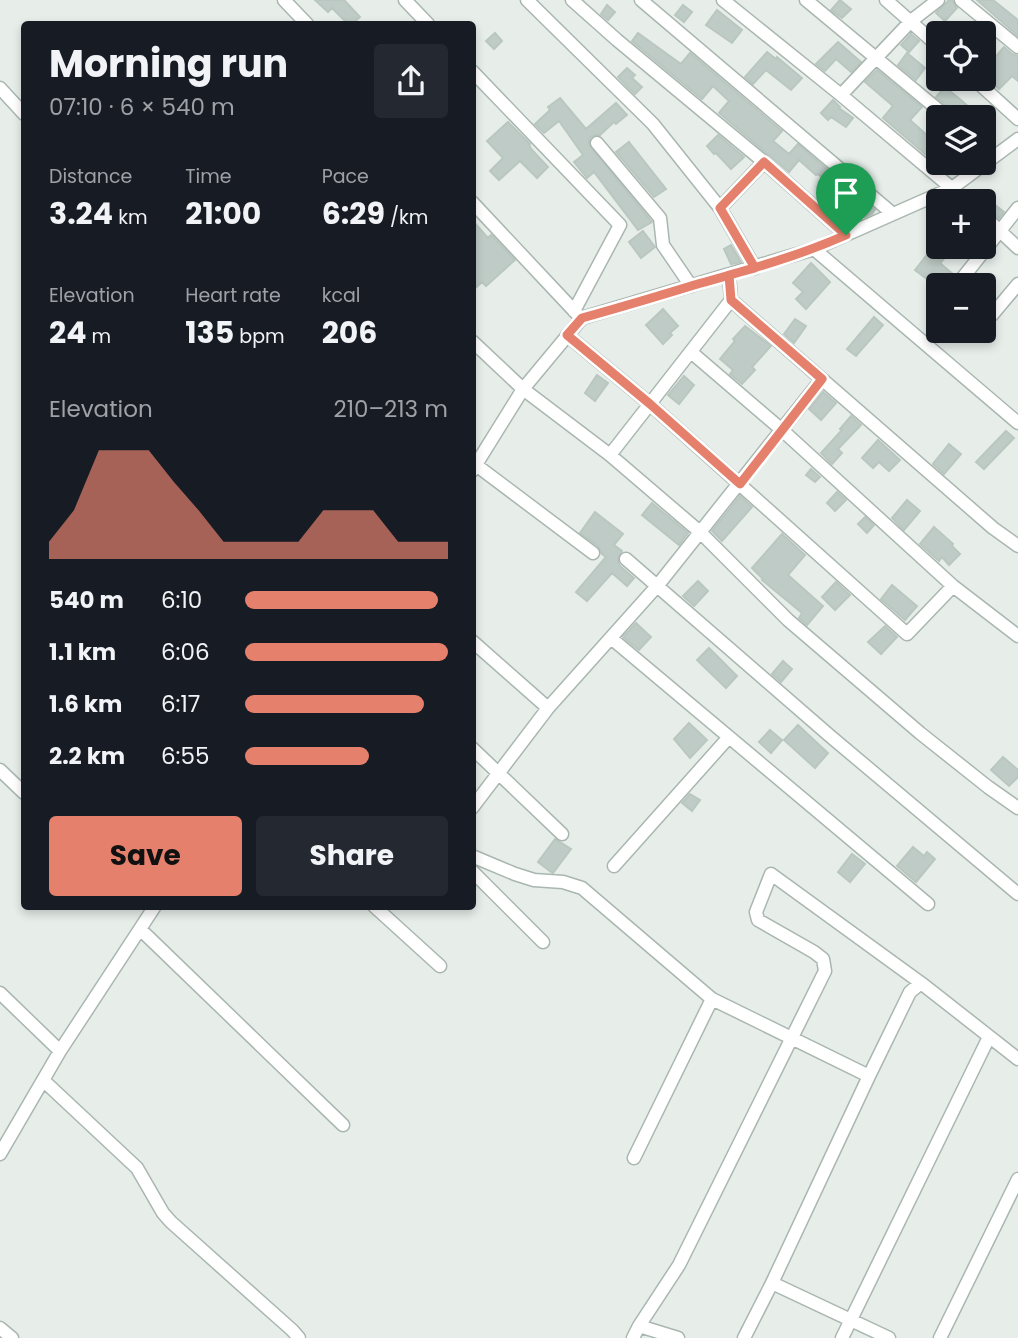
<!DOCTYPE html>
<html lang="en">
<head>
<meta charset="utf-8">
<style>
  :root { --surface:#171b24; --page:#242831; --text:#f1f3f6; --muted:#9ea1a6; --accent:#e5806d }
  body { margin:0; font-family:Poppins,sans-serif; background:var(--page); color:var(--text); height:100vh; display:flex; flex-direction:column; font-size:26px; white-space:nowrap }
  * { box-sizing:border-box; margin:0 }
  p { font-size:23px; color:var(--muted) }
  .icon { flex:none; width:38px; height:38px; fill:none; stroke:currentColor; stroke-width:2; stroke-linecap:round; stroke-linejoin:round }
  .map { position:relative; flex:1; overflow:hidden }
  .details { position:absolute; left:21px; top:21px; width:455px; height:889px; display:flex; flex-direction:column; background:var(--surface); border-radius:7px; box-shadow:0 4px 10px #0003 }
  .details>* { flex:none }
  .controls { position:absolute; left:926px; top:21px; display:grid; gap:14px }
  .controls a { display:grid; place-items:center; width:70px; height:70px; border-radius:7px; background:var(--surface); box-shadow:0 4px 10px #0003; font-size:35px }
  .pin { position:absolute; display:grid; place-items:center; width:60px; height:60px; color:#fff; margin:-72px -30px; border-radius:50% 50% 50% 0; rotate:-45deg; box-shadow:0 0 7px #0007 }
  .pin .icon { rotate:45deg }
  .round { display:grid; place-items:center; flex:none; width:74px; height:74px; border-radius:7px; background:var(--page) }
  .head { display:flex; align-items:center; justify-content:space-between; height:119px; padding:0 28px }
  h1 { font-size:38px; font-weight:700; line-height:52px }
  .metrics { display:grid; grid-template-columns:repeat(3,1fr); gap:10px; height:119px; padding:7px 28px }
  .metrics div { display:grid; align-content:center }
  .metrics b { font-size:30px; font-weight:700 }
  .metrics small { font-size:19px; font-weight:400 }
  .metrics p { font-size:19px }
  .chart { height:196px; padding:14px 28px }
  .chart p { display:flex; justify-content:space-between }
  .chart svg { width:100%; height:126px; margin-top:7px; fill:var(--accent); opacity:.7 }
  .primary-button { display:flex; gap:14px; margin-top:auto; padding:14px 28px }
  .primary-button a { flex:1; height:80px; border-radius:7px; background:var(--accent); color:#111; font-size:28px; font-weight:700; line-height:80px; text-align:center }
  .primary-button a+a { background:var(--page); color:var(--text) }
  ul { padding:0 28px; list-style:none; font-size:23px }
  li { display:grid; grid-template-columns:112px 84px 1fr; align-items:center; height:52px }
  li i { height:18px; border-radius:9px; background:var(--accent) }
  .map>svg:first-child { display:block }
  .building { fill:#bfcbc6; stroke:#b9c7c0; stroke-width:2 }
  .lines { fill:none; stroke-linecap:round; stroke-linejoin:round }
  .minor-casing { stroke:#aab6b0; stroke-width:15 }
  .minor { stroke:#fff; stroke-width:12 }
  .route-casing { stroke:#fff; stroke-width:14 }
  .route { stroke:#e5806d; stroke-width:9 }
</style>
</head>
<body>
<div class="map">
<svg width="1018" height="1338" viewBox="0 0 1018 1338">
  <rect width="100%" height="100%" fill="#e7eeea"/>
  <path class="building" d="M 315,0 L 344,0 L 360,17 L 352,24 L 348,24 L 332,8 L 328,12 Z
    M 840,0 L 851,9 L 842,18 L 831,10 Z
    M 949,0 L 952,0 L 957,8 L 945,21 L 936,13 Z
    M 977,0 L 993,0 L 1018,20 L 1018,36 Z
    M 607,5 L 615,12 L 608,20 L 601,14 Z
    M 683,5 L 692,12 L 684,22 L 675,15 Z
    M 717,10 L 742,30 L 732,43 L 706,25 Z
    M 495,33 L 502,41 L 494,49 L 486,41 Z
    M 638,33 L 681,64 L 690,53 L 782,131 L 773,141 L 789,154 L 798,144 L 845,185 L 839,192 L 818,174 L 816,175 L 799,160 L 789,172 L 719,113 L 729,101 L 713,86 L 702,99 L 632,41 Z
    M 911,34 L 919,41 L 909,52 L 901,45 Z
    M 838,42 L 861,62 L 851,72 L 836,59 L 825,71 L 816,64 Z
    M 1004,47 L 1012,54 L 1018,56 L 1018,81 L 1012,76 L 999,89 L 984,75 L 984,54 L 992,61 Z
    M 767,52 L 776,59 L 777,57 L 802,78 L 791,90 L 766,70 L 753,84 L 745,77 Z
    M 907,53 L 925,68 L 916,80 L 898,65 Z
    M 627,68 L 635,75 L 632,78 L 642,87 L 635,94 L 618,77 Z
    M 877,70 L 922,107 L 910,120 L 938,145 L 938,165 L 883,118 L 893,106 L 865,82 Z
    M 945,87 L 961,100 L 980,117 L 960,117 L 955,113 L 936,97 Z
    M 560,98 L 586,129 L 616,103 L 627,115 L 616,124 L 614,122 L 600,135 L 592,136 L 589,139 L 589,145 L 652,222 L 638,230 L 594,172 L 587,178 L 574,162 L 583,155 L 559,121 L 544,133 L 535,124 L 550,110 L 548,107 Z
    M 833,100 L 840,107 L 839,108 L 853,118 L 846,127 L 831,117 L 828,120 L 821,113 Z
    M 508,122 L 530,144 L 529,145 L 532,150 L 548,167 L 537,178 L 520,161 L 499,180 L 490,171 L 503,158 L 487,141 Z
    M 718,135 L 744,157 L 731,169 L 716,153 L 714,154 L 707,146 Z
    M 629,142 L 666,189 L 654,197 L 616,152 Z
    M 829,192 L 840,200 L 832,210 L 822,201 Z
    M 862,199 L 875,210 L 872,214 L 865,217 L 854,207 Z
    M 990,201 L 1004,212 L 999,218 L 986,208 Z
    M 472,220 L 488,238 L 491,235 L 515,260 L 486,286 L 482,282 L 472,291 Z
    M 643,231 L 655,247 L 641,258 L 629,242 Z
    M 731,245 L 741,262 L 731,264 L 724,249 Z
    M 933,247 L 954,247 L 941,262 L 941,264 L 954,275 L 948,285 L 935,285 L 915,270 Z
    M 811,263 L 830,282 L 806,309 L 796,299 L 803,292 L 793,283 Z
    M 663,309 L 678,326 L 670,333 L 672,335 L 663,344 L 646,325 Z
    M 874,317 L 883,325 L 856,356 L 847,349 Z
    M 795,319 L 806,326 L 794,343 L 784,334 Z
    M 745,326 L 771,346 L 752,367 L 755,370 L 742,384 L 730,374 L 733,370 L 720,359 L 735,341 L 733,339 Z
    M 597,375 L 608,383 L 595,401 L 585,393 Z
    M 684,376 L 694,385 L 679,404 L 668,395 Z
    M 823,392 L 836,403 L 821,420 L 809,409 Z
    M 851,416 L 861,425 L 838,449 L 842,453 L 832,464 L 821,453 L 842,430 L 840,429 Z
    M 1006,431 L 1014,438 L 984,469 L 976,462 Z
    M 878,440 L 900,460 L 889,471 L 879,462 L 873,468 L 862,458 Z
    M 949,444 L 961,454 L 944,474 L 933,464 Z
    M 811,469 L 820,477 L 815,482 L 806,475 Z
    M 837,492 L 846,500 L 835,511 L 827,503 Z
    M 740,496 L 752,507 L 722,541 L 712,531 Z
    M 907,500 L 920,511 L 904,530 L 892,518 Z
    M 652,503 L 688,533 L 679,545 L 642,515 Z
    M 595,512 L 623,534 L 614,545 L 622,551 L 618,557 L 618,561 L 620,566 L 634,578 L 627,586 L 612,573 L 587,601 L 576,592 L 606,557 L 602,554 L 598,546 L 580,533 Z
    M 865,517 L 874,525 L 867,533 L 858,524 Z
    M 934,527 L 953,544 L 952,546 L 960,554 L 949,565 L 942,557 L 939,561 L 920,544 Z
    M 782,534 L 805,555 L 788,575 L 823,606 L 807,625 L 799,618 L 802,613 L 762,580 L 763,579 L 752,568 Z
    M 698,581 L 708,591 L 694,606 L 683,596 Z
    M 836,582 L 850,595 L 835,610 L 822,597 Z
    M 892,585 L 917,606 L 905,620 L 881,599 Z
    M 636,623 L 651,637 L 639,650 L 623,637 Z
    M 885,626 L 897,637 L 881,654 L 868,642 Z
    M 709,648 L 737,676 L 726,688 L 697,660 Z
    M 783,661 L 792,669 L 781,682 L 772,674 Z
    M 689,723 L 707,740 L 690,758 L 674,739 Z
    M 798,725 L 828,753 L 815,768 L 784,740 Z
    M 770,730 L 782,740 L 771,753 L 759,742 Z
    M 1003,757 L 1018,770 L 1018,777 L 1009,786 L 991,770 Z
    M 690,794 L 700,800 L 692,811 L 682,803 Z
    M 555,839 L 571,849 L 553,873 L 551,872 L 538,862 Z
    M 913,847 L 924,856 L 927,852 L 935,859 L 916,882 L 897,866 Z
    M 852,854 L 865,864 L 850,882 L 838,872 Z"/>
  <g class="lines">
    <g class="minor-casing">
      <path id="minor" d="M 284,0 L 307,24
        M 405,0 L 428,24
        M 527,0 L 653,124 L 720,208 L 755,268
        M 572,0 L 617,40 L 764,162 L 846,235
        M 641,0 L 893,214
        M 723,0 L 841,95 L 967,201
        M 806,0 L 947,117
        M 886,0 L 938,46
        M 961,0 L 1018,47
        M 472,71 L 620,225 L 574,311
        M 974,79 L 1018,119
        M 0,88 L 24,114
        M 841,95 L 911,21 L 938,0
        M 597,143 L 660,218 L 663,245 L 691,286
        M 984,147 L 994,156
        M 472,202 L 579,316
        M 720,208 L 764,162
        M 984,216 L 1018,248
        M 814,249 L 1018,423
        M 957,285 L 1018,208
        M 731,300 L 993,528 L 1018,546
        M 992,315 L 1018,284
        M 567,335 L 650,404 L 907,634 L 953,586
        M 472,341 L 523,389 L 610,455 L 700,532 L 788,620 L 920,733 L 988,787 L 1018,808
        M 691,352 L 782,430 L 953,586 L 1018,636
        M 610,455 L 731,300 L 729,275
        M 472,462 L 593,553
        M 472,471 L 523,389 L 582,318 L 814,249 L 952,188 L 1018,139
        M 626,559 L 830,736 L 1018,894
        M 611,638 L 928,904
        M 472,641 L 548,708
        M 472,748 L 562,834
        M 0,770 L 24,793
        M 472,808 L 548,708 L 658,585 L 822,379
        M 472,856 L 515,874 L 534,880 L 563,882 L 582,888 L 712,999 L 869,1076
        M 614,866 L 729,737
        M 472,871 L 543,942
        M 374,906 L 440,966
        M 140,929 L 343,1125
        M 0,993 L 60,1051
        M 44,1081 L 137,1168 L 163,1213 L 171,1222 L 292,1330 L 299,1338
        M 0,1154 L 60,1051 L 155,906
        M 634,1158 L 712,999
        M 639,1326 L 679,1265 L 825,971 L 823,959 L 814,952 L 758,920 L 756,912 L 771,874 L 921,983
        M 0,1328 L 12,1338
        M 633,1338 L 639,1326 L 678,1338
        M 744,1338 L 772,1283
        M 842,1338 L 989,1037
        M 889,1338 L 772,1283 L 869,1076 L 910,992 L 921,983 L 1018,1059
        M 940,1338 L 1018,1179"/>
    </g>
    <use href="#minor" class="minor"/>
  </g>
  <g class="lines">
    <g class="route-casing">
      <path id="route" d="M 846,235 C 796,257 744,271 691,286 C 655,297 618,308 582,318 L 567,335 L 650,404 L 740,484 L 822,379 L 731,300 L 729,275 L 755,268 L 720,208 L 764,162 L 846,235"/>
    </g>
    <use href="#route" class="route"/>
  </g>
</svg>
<div class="controls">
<a><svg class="icon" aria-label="locate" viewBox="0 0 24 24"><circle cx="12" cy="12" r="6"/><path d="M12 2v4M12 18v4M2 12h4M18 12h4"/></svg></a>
<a><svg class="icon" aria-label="layers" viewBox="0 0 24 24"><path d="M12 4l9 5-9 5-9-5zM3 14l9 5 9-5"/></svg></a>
<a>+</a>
<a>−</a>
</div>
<div class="pin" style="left:846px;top:235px;background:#1e9e55"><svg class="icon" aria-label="arrive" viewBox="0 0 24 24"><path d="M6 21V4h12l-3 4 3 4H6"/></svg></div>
<section class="details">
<div class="head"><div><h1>Morning run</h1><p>07:10 · 6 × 540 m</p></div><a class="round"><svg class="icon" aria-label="share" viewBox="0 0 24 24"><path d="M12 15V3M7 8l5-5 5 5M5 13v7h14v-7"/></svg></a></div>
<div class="metrics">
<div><p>Distance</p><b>3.24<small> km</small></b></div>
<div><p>Time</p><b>21:00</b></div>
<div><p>Pace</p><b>6:29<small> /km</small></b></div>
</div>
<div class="metrics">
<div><p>Elevation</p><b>24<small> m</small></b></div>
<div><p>Heart rate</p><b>135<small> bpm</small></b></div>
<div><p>kcal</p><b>206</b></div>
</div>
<div class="chart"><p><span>Elevation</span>210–213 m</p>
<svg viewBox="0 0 160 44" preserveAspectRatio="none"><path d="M0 44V38L10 27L20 6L30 6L40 6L50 17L60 27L70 38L80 38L90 38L100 38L110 27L120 27L130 27L140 38L150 38L160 38V44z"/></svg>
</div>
<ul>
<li><b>540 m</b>6:10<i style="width:95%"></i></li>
<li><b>1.1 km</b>6:06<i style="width:100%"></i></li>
<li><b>1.6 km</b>6:17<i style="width:88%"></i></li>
<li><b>2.2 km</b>6:55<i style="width:61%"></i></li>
</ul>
<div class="primary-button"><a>Save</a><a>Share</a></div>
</section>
</div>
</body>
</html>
